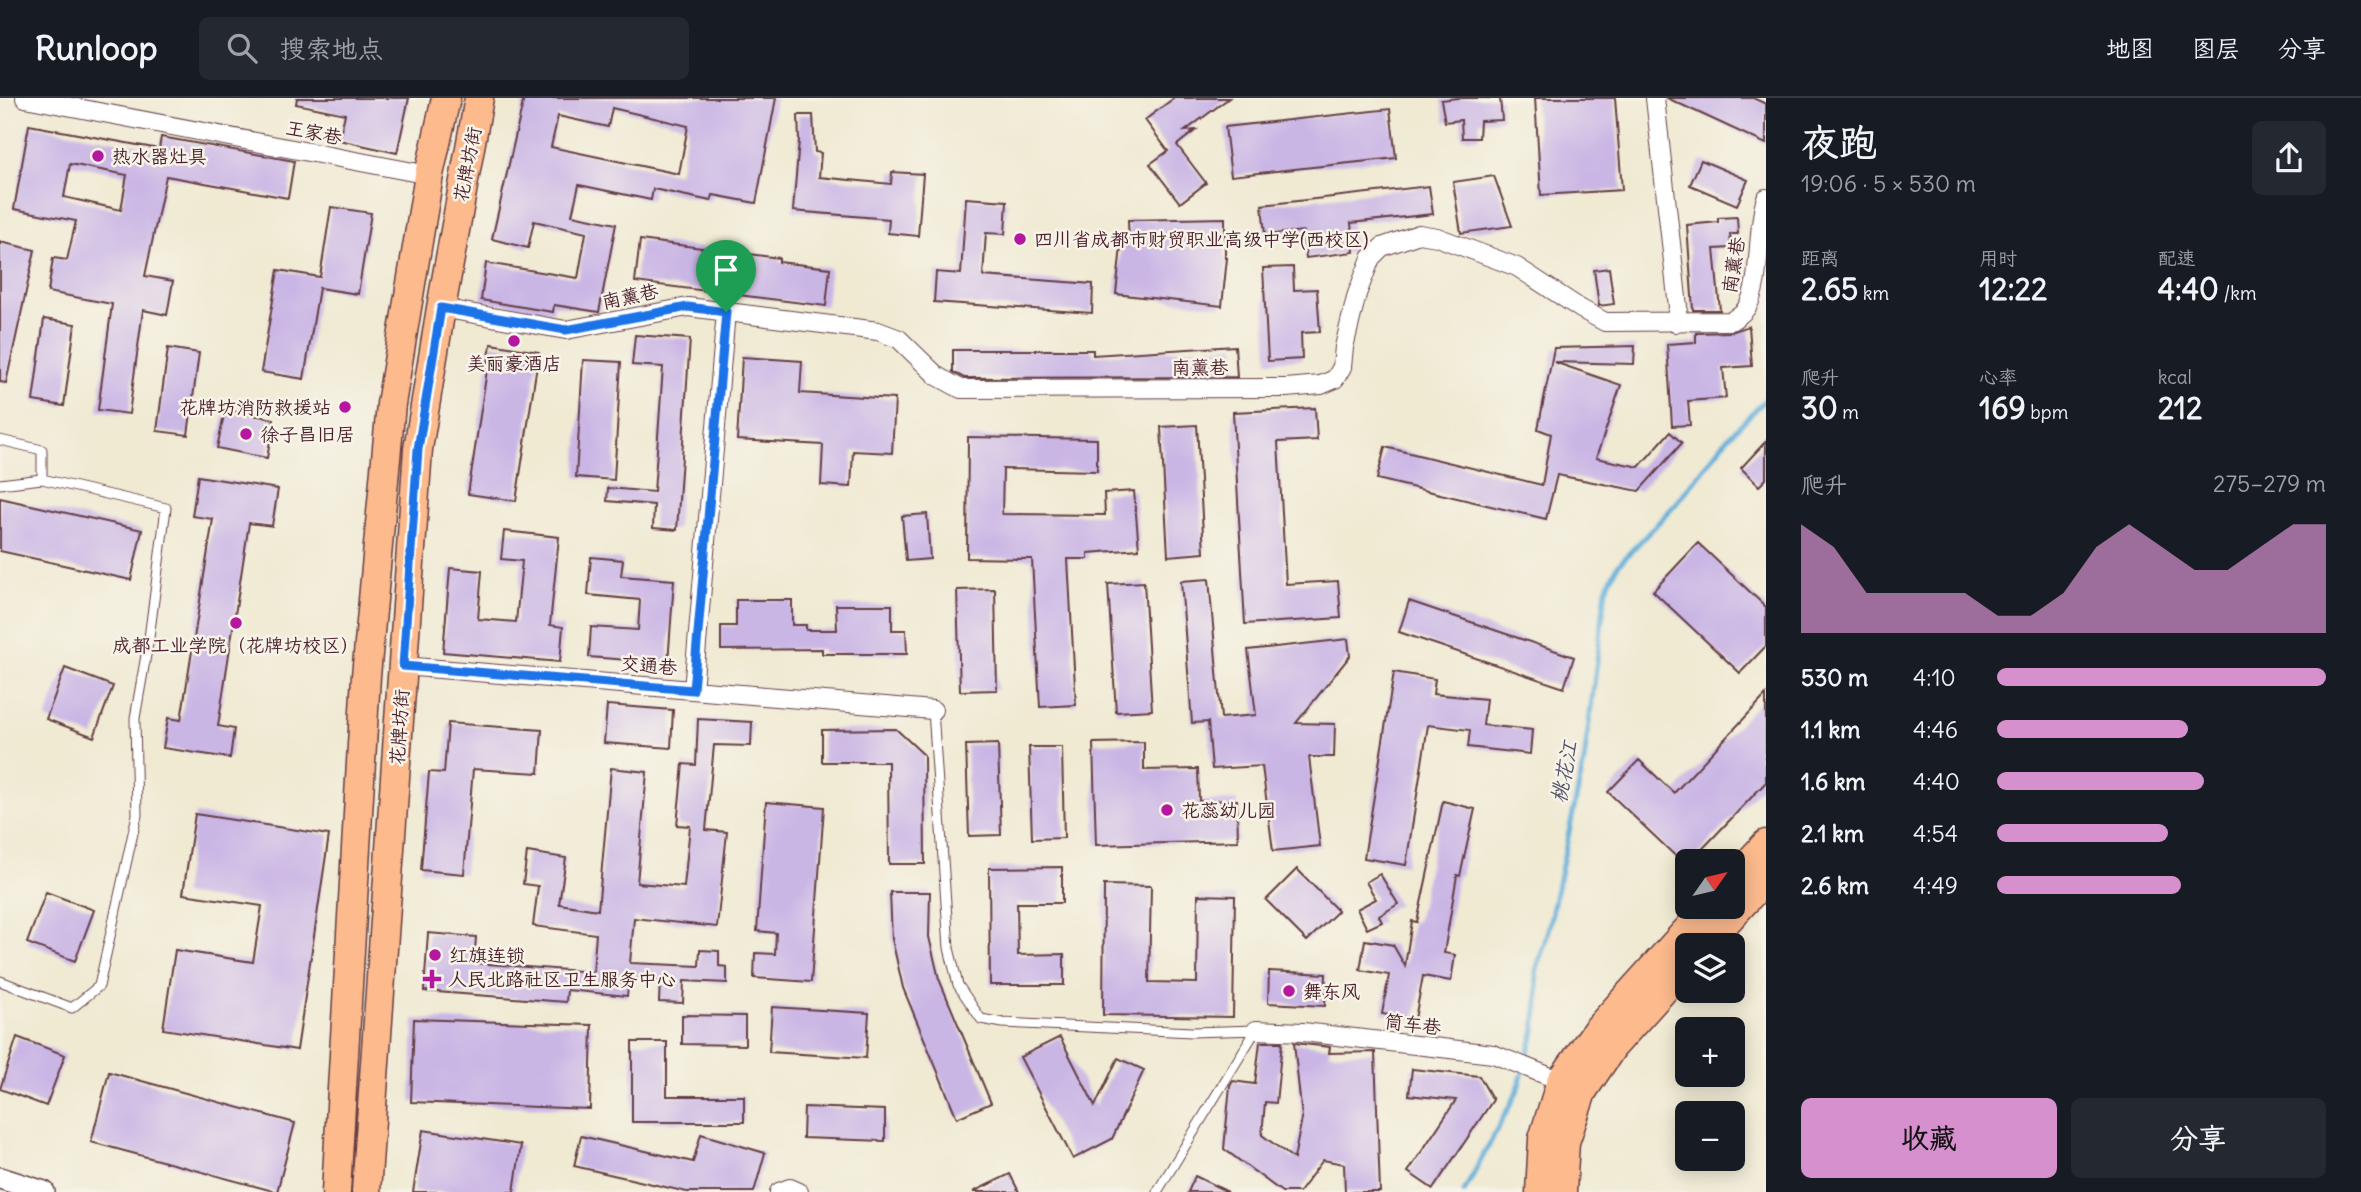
<!DOCTYPE html>
<html lang="zh">
<head>
<meta charset="utf-8">
<style>
  :root { --surface:#171b24; --page:#242831; --text:#f1f3f6; --muted:#9ea1a6; --line:#363941; --accent:#d690ce }
  body { margin:0; font-family:Delius,"LXGW WenKai TC",sans-serif; background:var(--page); color:var(--text); height:100vh; display:flex; flex-direction:column; font-size:26px; white-space:nowrap }
  * { box-sizing:border-box; margin:0 }
  p { font-size:23px; color:var(--muted) }
  .icon { flex:none; width:38px; height:38px; fill:none; stroke:currentColor; stroke-width:2; stroke-linecap:round; stroke-linejoin:round }
  .map { position:relative; flex:1; overflow:hidden }
  .sheet { display:flex; flex-direction:column; background:var(--surface); width:595px }
  .sheet>* { flex:none }
  .needle { width:46px; rotate:56deg }
  .tools { position:absolute; left:1675px; top:751px; display:grid; gap:14px }
  .tools a { display:grid; place-items:center; width:70px; height:70px; border-radius:10px; background:var(--surface); box-shadow:0 4px 18px #0003; font-size:35px }
  .pin { position:absolute; display:grid; place-items:center; width:60px; height:60px; color:#fff; margin:-72px -30px; border-radius:50% 50% 50% 0; rotate:-45deg; box-shadow:0 0 7px #0007 }
  .pin .icon { rotate:45deg }
  .round { display:grid; place-items:center; flex:none; width:74px; height:74px; border-radius:10px; background:var(--page) }
  .summary { display:flex; align-items:center; justify-content:space-between; height:119px; padding:0 35px }
  h1 { font-size:38px; font-weight:700; line-height:52px }
  .stats { display:grid; grid-template-columns:repeat(3,1fr); gap:10px; height:119px; padding:7px 35px }
  .stats div { display:grid; align-content:center }
  .stats b { font-size:30px; font-weight:700 }
  .stats small { font-size:19px; font-weight:400 }
  .stats p { font-size:19px }
  .chart { height:196px; padding:14px 35px }
  .chart p { display:flex; justify-content:space-between }
  .chart svg { width:100%; height:126px; margin-top:7px; fill:var(--accent); opacity:.7 }
  .primary-button { display:flex; gap:14px; margin-top:auto; padding:14px 35px }
  .primary-button a { flex:1; height:80px; border-radius:10px; background:var(--accent); color:#111; font-size:28px; font-weight:700; line-height:80px; text-align:center }
  .primary-button a+a { background:var(--page); color:var(--text) }
  ul { padding:0 35px; list-style:none; font-size:23px }
  li { display:grid; grid-template-columns:112px 84px 1fr; align-items:center; height:52px }
  li i { height:18px; border-radius:9px; background:var(--accent) }
  header { display:flex; align-items:center; gap:42px; box-sizing:border-box; height:98px; padding:0 35px; background:var(--surface); border-bottom:2px solid var(--line) }
  header strong { font-size:33px }
  nav { display:flex; gap:38px; margin-inline-start:auto; font-size:24px }
  .search { width:490px; height:63px; background:var(--page); display:flex; align-items:center; gap:18px; box-sizing:border-box; padding:0 24px; border-radius:10px; color:var(--muted); font-size:26px }
  main { display:flex; flex:1; min-height:0 }
  .map>svg:first-child { display:block }
  .lines { fill:none; stroke-linecap:round; stroke-linejoin:round }
  .stream { stroke:#60afda; stroke-width:5 }
  .building { fill:#cab6e5; fill-rule:evenodd }
  .service-casing { stroke:#633d44; stroke-width:11 }
  .minor-casing { stroke:#633d44; stroke-width:20 }
  .tertiary-casing { stroke:#633d44; stroke-width:24 }
  .primary-casing { stroke:#633d44; stroke-width:31 }
  .service { stroke:#fff; stroke-width:9 }
  .minor { stroke:#fff; stroke-width:18 }
  .tertiary { stroke:#fff; stroke-width:21 }
  .primary { stroke:#fcba8d; stroke-width:28 }
  .route-casing { stroke:#fff; stroke-width:14 }
  .route { stroke:#1a73e8; stroke-width:9 }
  .poi-dot { fill:#b5179e; stroke:#f7f3e8; stroke-width:2.5 }
  .labels { text-anchor:middle; dominant-baseline:central; stroke-width:5; stroke-linejoin:round; paint-order:stroke }
  .street-label { font-size:19px; fill:#4a1f2b; stroke:#f7f3e8 }
  .poi-label { font-size:19px; fill:#4a1f2b; stroke:#f7f3e8; text-anchor:start }
  .water-label { font-size:21px; font-style:italic; fill:#525168; stroke:#f7f3e8 }
</style>
</head>
<body>
<header>
<strong>Runloop</strong>
<div class="search"><svg class="icon" aria-label="search" viewBox="0 0 24 24"><circle cx="10" cy="10" r="6"/><path d="M15 15l6 6"/></svg>搜索地点</div>
<nav><a>地图</a><a>图层</a><a>分享</a></nav>
</header>
<main>
<div class="map">
<svg width="1766" height="1094" viewBox="0 0 1766 1094">
  <rect width="100%" height="100%" fill="#f7f3e8"/>
  <filter id="ink" filterUnits="userSpaceOnUse"><feTurbulence type="fractalNoise" baseFrequency=".0143" numOctaves="2"/><feDisplacementMap in="SourceGraphic" scale="14" xChannelSelector="R" yChannelSelector="G"/><feConvolveMatrix kernelMatrix="1 2 1 2 8 2 1 2 1" color-interpolation-filters="sRGB"/></filter>
  <filter id="wash" filterUnits="userSpaceOnUse"><feTurbulence type="fractalNoise" baseFrequency=".00686" numOctaves="4" result="noise"/><feDisplacementMap in="SourceGraphic" scale="28" xChannelSelector="R" yChannelSelector="G"/><feGaussianBlur stdDeviation="1.57" result="paint"/><feColorMatrix in="noise" values="0 0 0 0 0 0 0 0 0 0 0 0 0 0 0 0 0 1.4 0 .05"/><feComposite in="paint" operator="in"/></filter>
  <g filter="url(#wash)">
    <rect width="100%" height="100%" fill="#f0ead3"/>
    <g class="lines">
      <path class="stream" d="M 1464,1094 L 1517,994 L 1535,932 L 1538,900 L 1536,873 L 1547,837 L 1584,664 L 1606,491 L 1618,467 L 1675,407 L 1730,337 L 1766,301"/>
    </g>
    <g id="blocks">
      <path class="building" d="M 297,0 L 409,0 L 397,55 L 339,42 L 345,16 L 296,6 Z
        M 524,0 L 776,0 L 756,105 L 713,97 L 711,103 L 653,91 L 651,102 L 579,87 L 572,117 L 616,126 L 599,214 L 554,207 L 553,214 L 481,202 L 486,165 L 578,180 L 586,135 L 534,123 L 528,150 L 492,141 ZM 612,10 L 688,28 L 679,76 L 551,49 L 558,18 L 608,29 Z
        M 1174,0 L 1229,0 L 1185,33 L 1196,32 L 1177,47 L 1206,85 L 1180,105 L 1150,66 L 1168,53 L 1145,22 Z
        M 1457,0 L 1500,0 L 1502,22 L 1480,23 L 1479,40 L 1462,40 L 1461,22 L 1445,24 L 1441,2 Z
        M 1535,0 L 1615,0 L 1622,92 L 1541,97 Z
        M 1667,0 L 1753,0 L 1766,6 L 1766,46 Z
        M 1390,11 L 1396,60 L 1231,78 L 1225,29 Z
        M 798,17 L 813,17 L 815,54 L 821,55 L 819,79 L 891,86 L 892,74 L 923,76 L 918,138 L 888,135 L 889,121 L 793,113 L 799,42 Z
        M 29,27 L 159,51 L 161,39 L 294,63 L 288,100 L 166,78 L 145,178 L 173,183 L 167,217 L 143,212 L 129,316 L 98,312 L 112,206 L 48,194 L 53,160 L 67,162 L 76,123 L 14,111 ZM 70,66 L 127,77 L 121,112 L 64,99 Z
        M 1701,62 L 1748,82 L 1737,107 L 1690,87 Z
        M 1494,78 L 1512,128 L 1461,135 L 1453,84 Z
        M 1429,88 L 1433,116 L 1351,125 L 1354,154 L 1306,160 L 1303,133 L 1265,137 L 1262,107 Z
        M 966,100 L 1007,103 L 1005,136 L 986,135 L 983,178 L 1093,186 L 1092,215 L 934,204 L 936,174 L 961,176 Z
        M 331,109 L 371,115 L 358,196 L 319,190 L 304,281 L 261,274 L 278,172 L 320,179 Z
        M 1737,119 L 1738,136 L 1730,136 L 1731,150 L 1714,151 L 1720,212 L 1693,212 L 1687,127 L 1718,124 L 1718,120 Z
        M 1225,120 L 1225,160 L 1227,160 L 1222,208 L 1116,196 L 1121,148 L 1129,149 L 1128,122 Z
        M 640,142 L 779,160 L 779,164 L 830,170 L 826,208 L 635,184 Z
        M 0,144 L 35,152 L 6,285 L 0,284 Z
        M 1293,169 L 1294,192 L 1317,191 L 1320,234 L 1301,235 L 1302,261 L 1268,263 L 1263,170 Z
        M 1609,170 L 1614,206 L 1599,208 L 1594,172 Z
        M 44,221 L 75,226 L 64,308 L 33,303 Z
        M 1749,228 L 1752,268 L 1723,270 L 1726,300 L 1688,303 L 1690,327 L 1672,328 L 1667,246 L 1696,244 L 1696,235 L 1731,234 Z
        M 635,237 L 690,241 L 677,432 L 653,430 L 654,407 L 607,403 L 608,390 L 654,394 L 663,269 L 632,267 Z
        M 491,246 L 539,254 L 516,403 L 468,396 Z
        M 1235,248 L 1237,279 L 964,280 L 953,274 L 953,252 L 1093,252 L 1093,257 Z
        M 1635,248 L 1634,266 L 1554,264 L 1621,287 L 1596,360 L 1639,369 L 1670,334 L 1682,345 L 1639,393 L 1557,377 L 1546,421 L 1377,381 L 1385,349 L 1542,387 L 1551,336 L 1538,331 L 1554,250 Z
        M 168,250 L 199,255 L 188,337 L 157,333 Z
        M 742,259 L 802,263 L 800,295 L 895,301 L 892,355 L 853,353 L 851,389 L 821,387 L 823,347 L 737,342 Z
        M 583,262 L 621,264 L 614,382 L 576,379 Z
        M 1315,310 L 1317,342 L 1278,344 L 1286,486 L 1338,483 L 1341,520 L 1245,526 L 1233,314 Z
        M 225,312 L 274,321 L 267,360 L 217,350 Z
        M 1197,327 L 1204,455 L 1168,458 L 1161,329 Z
        M 968,339 L 1097,341 L 1097,373 L 1003,371 L 1002,416 L 1105,417 L 1104,395 L 1134,393 L 1139,451 L 1088,455 L 1088,461 L 1068,461 L 1076,607 L 1040,609 L 1032,461 L 967,460 Z
        M 1766,343 L 1766,381 L 1759,388 L 1741,370 Z
        M 198,378 L 278,391 L 272,428 L 249,425 L 218,628 L 234,631 L 230,660 L 163,650 L 168,620 L 181,622 L 213,421 L 192,418 Z
        M 0,400 L 142,432 L 131,482 L 0,453 Z
        M 927,416 L 930,461 L 906,463 L 902,418 Z
        M 504,433 L 559,439 L 550,527 L 563,529 L 560,564 L 443,554 L 450,470 L 482,473 L 478,521 L 516,524 L 522,463 L 501,461 Z
        M 1698,445 L 1766,509 L 1766,548 L 1740,575 L 1653,493 Z
        M 591,459 L 623,462 L 621,478 L 674,482 L 668,565 L 589,559 L 591,529 L 638,532 L 640,502 L 588,497 Z
        M 1209,481 L 1221,620 L 1256,617 L 1248,552 L 1348,541 L 1350,558 L 1296,625 L 1335,626 L 1334,659 L 1309,659 L 1320,748 L 1273,753 L 1262,668 L 1212,671 L 1208,624 L 1192,625 L 1181,483 Z
        M 1144,484 L 1152,612 L 1116,614 L 1108,486 Z
        M 995,491 L 997,592 L 960,593 L 957,492 Z
        M 736,502 L 792,502 L 792,527 L 806,527 L 806,532 L 837,532 L 836,507 L 892,507 L 892,532 L 906,532 L 907,556 L 822,556 L 822,551 L 721,552 L 721,528 L 736,528 Z
        M 1409,503 L 1574,559 L 1564,590 L 1399,534 Z
        M 65,570 L 113,588 L 94,639 L 46,621 Z
        M 1394,574 L 1435,581 L 1433,596 L 1486,601 L 1483,627 L 1532,632 L 1530,656 L 1468,649 L 1470,632 L 1428,627 L 1406,767 L 1364,760 Z
        M 1766,597 L 1766,684 L 1691,763 L 1687,763 L 1686,768 L 1608,694 L 1639,662 L 1674,695 Z
        M 607,607 L 673,612 L 671,650 L 604,645 Z
        M 698,621 L 752,624 L 751,648 L 714,647 L 706,732 L 727,734 L 717,829 L 634,820 L 630,865 L 699,868 L 700,852 L 719,853 L 719,868 L 727,869 L 727,885 L 684,883 L 683,905 L 659,904 L 660,883 L 629,881 L 627,898 L 567,892 L 566,904 L 424,893 L 428,835 L 476,839 L 474,865 L 593,874 L 596,836 L 533,828 L 538,788 L 523,786 L 527,754 L 566,760 L 559,806 L 598,812 L 611,670 L 647,674 L 637,785 L 684,789 L 690,728 L 677,727 L 683,666 L 696,667 Z
        M 448,625 L 542,632 L 539,675 L 473,671 L 464,776 L 421,772 L 429,674 L 444,675 Z
        M 896,631 L 924,657 L 925,766 L 889,766 L 888,664 L 822,664 L 822,632 Z
        M 1144,644 L 1144,672 L 1198,671 L 1199,703 L 1237,702 L 1238,743 L 1096,747 L 1093,645 Z
        M 998,646 L 1001,737 L 969,738 L 966,647 Z
        M 1029,649 L 1062,649 L 1064,740 L 1032,741 Z
        M 1443,703 L 1475,711 L 1460,778 L 1457,777 L 1444,855 L 1455,857 L 1451,883 L 1423,878 L 1415,921 L 1382,916 L 1389,877 L 1360,872 L 1365,842 L 1393,847 L 1405,868 L 1412,823 L 1417,824 Z
        M 766,704 L 824,709 L 811,884 L 754,880 L 755,855 L 775,856 L 776,835 L 757,833 Z
        M 195,716 L 329,737 L 297,952 L 163,931 L 175,852 L 253,864 L 262,808 L 183,796 Z
        M 1062,769 L 1062,805 L 1017,805 L 1018,857 L 1064,856 L 1064,887 L 990,887 L 989,770 Z
        M 1297,771 L 1338,813 L 1307,843 L 1266,802 Z
        M 1380,776 L 1398,806 L 1379,818 L 1382,824 L 1367,831 L 1357,811 L 1376,801 L 1366,784 Z
        M 1104,787 L 1151,788 L 1149,884 L 1197,885 L 1198,797 L 1235,798 L 1233,919 L 1103,917 Z
        M 46,794 L 94,812 L 75,863 L 27,845 Z
        M 890,794 L 930,794 L 929,839 L 939,881 L 991,1005 L 957,1020 L 903,890 L 892,841 Z
        M 1269,873 L 1326,876 L 1325,908 L 1268,905 Z
        M 772,909 L 869,915 L 866,960 L 769,954 Z
        M 682,917 L 745,918 L 745,947 L 682,946 Z
        M 414,921 L 592,927 L 590,1011 L 411,1004 Z
        M 17,939 L 65,957 L 46,1008 L 0,991 Z
        M 1060,939 L 1095,1008 L 1118,960 L 1144,972 L 1112,1041 L 1073,1061 L 1020,959 Z
        M 632,944 L 667,944 L 667,998 L 744,998 L 744,1024 L 632,1024 Z
        M 1260,944 L 1282,944 L 1276,1005 L 1265,1004 L 1262,1037 L 1294,1061 L 1302,1020 L 1294,945 L 1330,949 L 1329,955 L 1375,954 L 1380,1094 L 1345,1094 L 1344,1066 L 1323,1062 L 1299,1094 L 1282,1094 L 1224,1051 L 1230,988 L 1233,983 L 1255,986 Z
        M 1412,971 L 1479,978 L 1493,1002 L 1433,1091 L 1408,1074 L 1456,1002 L 1409,997 Z
        M 109,974 L 295,1025 L 277,1094 L 91,1044 Z
        M 804,1009 L 885,1012 L 885,1043 L 803,1040 Z
        M 423,1032 L 521,1047 L 514,1094 L 413,1094 Z
        M 701,1036 L 765,1055 L 754,1094 L 687,1094 L 574,1068 L 581,1038 L 693,1064 Z
        M 1010,1076 L 1019,1094 L 973,1094 Z
        M 1195,1078 L 1228,1094 L 1188,1094 Z"/>
    </g>
  </g>
  <g filter="url(#ink)">
    <use href="#blocks" fill-opacity="0" stroke="#633d44" stroke-width="2"/>
    <g class="lines">
      <g class="service-casing">
        <path id="service" d="M 0,342 L 42,352 L 42,381
          M 0,386 L 42,381 L 166,410 L 149,540 L 135,620 L 137,717 L 99,888 L 72,910 L 0,883
          M 933,612 L 949,850 L 958,887 L 981,921 L 1003,925 L 1192,934 L 1256,932
          M 1157,1094 L 1256,932"/>
      </g>
      <g class="minor-casing">
        <path id="minor" d="M 25,0 L 429,77
          M 1655,0 L 1678,209 L 1675,225
          M 441,210 L 566,232 L 688,209 L 878,233 L 899,241 L 937,278 L 961,291 L 1286,290 L 1321,287 L 1335,281 L 1342,269 L 1344,249 L 1357,196 L 1371,160 L 1382,149 L 1419,136 L 1437,139 L 1517,169 L 1581,211 L 1605,224 L 1731,223 C 1737,219 1744,215 1747,209 C 1762,185 1756,130 1766,100
          M 403,568 L 933,612
          M 693,592 L 726,214
          M 1256,932 L 1303,934 L 1493,956 L 1561,983
          M 779,1094 L 790,1090 L 799,1094"/>
      </g>
      <g class="tertiary-casing">
        <path id="tertiary" d="M 0,1080 L 44,1094"/>
      </g>
      <g class="primary-casing">
        <path id="primary" d="M 1732,783 L 1766,746
          M 1705,847 L 1766,780
          M 336,1094 L 366,578 L 391,306 L 429,77 L 446,0
          M 366,1094 L 418,351 L 441,210 L 479,0
          M 1540,1094 L 1543,1041 L 1561,983 L 1596,933 L 1709,808
          M 1562,1094 L 1565,1044 L 1582,994 L 1613,948 L 1687,866"/>
      </g>
      <use href="#service" class="service"/>
      <use href="#minor" class="minor"/>
      <use href="#tertiary" class="tertiary"/>
      <use href="#primary" class="primary"/>
    </g>
  </g>
  <g class="lines" filter="url(#ink)">
    <g class="route-casing">
      <path id="route" d="M 688,209 L 726,214 L 693,592 L 403,568 L 418,351 L 441,210 L 566,232 Z"/>
    </g>
    <use href="#route" class="route"/>
  </g>
  <g class="poi-dot">
    <circle cx="98" cy="58" r="7"/>
    <circle cx="1020" cy="141" r="7"/>
    <circle cx="514" cy="243" r="7"/>
    <circle cx="345" cy="309" r="7"/>
    <circle cx="246" cy="336" r="7"/>
    <circle cx="236" cy="525" r="7"/>
    <circle cx="1167" cy="712" r="7"/>
    <circle cx="435" cy="857" r="7"/>
    <path d="M428.5 870.5h7v7h7v7h-7v7h-7v-7h-7v-7h7z"/>
    <circle cx="1289" cy="893" r="7"/>
  </g>
  <g class="labels">
    <g class="street-label">
      <text transform="translate(314 34) rotate(11)">王家巷</text>
      <text transform="translate(467 66) rotate(-79)">花牌坊街</text>
      <text transform="translate(1733 167) rotate(-81)">南薰巷</text>
      <text transform="translate(630 198) rotate(-12)">南薰巷</text>
      <text x="1200" y="269">南薰巷</text>
      <text transform="translate(649 567) rotate(5)">交通巷</text>
      <text transform="translate(399 629) rotate(-86)">花牌坊街</text>
      <text transform="translate(1413 926) rotate(7)">筒车巷</text>
    </g>
    <g class="poi-label">
      <text x="112" y="58">热水器灶具</text>
      <text x="1034" y="141">四川省成都市财贸职业高级中学(西校区)</text>
      <text x="514" y="265" text-anchor="middle">美丽豪酒店</text>
      <text x="331" y="309" text-anchor="end">花牌坊消防救援站</text>
      <text x="260" y="336">徐子昌旧居</text>
      <text x="236" y="547" text-anchor="middle">成都工业学院（花牌坊校区）</text>
      <text x="1181" y="712">花蕊幼儿园</text>
      <text x="449" y="857">红旗连锁</text>
      <text x="448" y="881">人民北路社区卫生服务中心</text>
      <text x="1303" y="893">舞东风</text>
    </g>
    <g class="water-label">
      <text transform="translate(1564 674) rotate(-79)">桃花江</text>
    </g>
  </g>
</svg>
<div class="tools">
<a><svg class="needle" viewBox="-14 -14 28 28"><path d="M0-13l5 13h-10z" fill="#e53935"/><path d="M0 13l5-13h-10z" fill="#9ea1a6"/></svg></a>
<a><svg class="icon" aria-label="layers" viewBox="0 0 24 24"><path d="M12 4l9 5-9 5-9-5zM3 14l9 5 9-5"/></svg></a>
<a>+</a>
<a>−</a>
</div>
<div class="pin" style="left:726px;top:214px;background:#1e9e55"><svg class="icon" aria-label="arrive" viewBox="0 0 24 24"><path d="M6 21V4h12l-3 4 3 4H6"/></svg></div>
</div>
<section class="sheet">
<div class="summary"><div><h1>夜跑</h1><p>19:06 · 5 × 530 m</p></div><a class="round"><svg class="icon" aria-label="share" viewBox="0 0 24 24"><path d="M12 15V3M7 8l5-5 5 5M5 13v7h14v-7"/></svg></a></div>
<div class="stats">
<div><p>距离</p><b>2.65<small> km</small></b></div>
<div><p>用时</p><b>12:22</b></div>
<div><p>配速</p><b>4:40<small> /km</small></b></div>
</div>
<div class="stats">
<div><p>爬升</p><b>30<small> m</small></b></div>
<div><p>心率</p><b>169<small> bpm</small></b></div>
<div><p>kcal</p><b>212</b></div>
</div>
<div class="chart"><p><span>爬升</span>275–279 m</p>
<svg viewBox="0 0 160 44" preserveAspectRatio="none"><path d="M0 44V6L10 14L20 30L30 30L40 30L50 30L60 38L70 38L80 30L90 14L100 6L110 14L120 22L130 22L140 14L150 6L160 6V44z"/></svg>
</div>
<ul>
<li><b>530 m</b>4:10<i style="width:100%"></i></li>
<li><b>1.1 km</b>4:46<i style="width:58%"></i></li>
<li><b>1.6 km</b>4:40<i style="width:63%"></i></li>
<li><b>2.1 km</b>4:54<i style="width:52%"></i></li>
<li><b>2.6 km</b>4:49<i style="width:56%"></i></li>
</ul>
<div class="primary-button"><a>收藏</a><a>分享</a></div>
</section>
</main>
</body>
</html>
